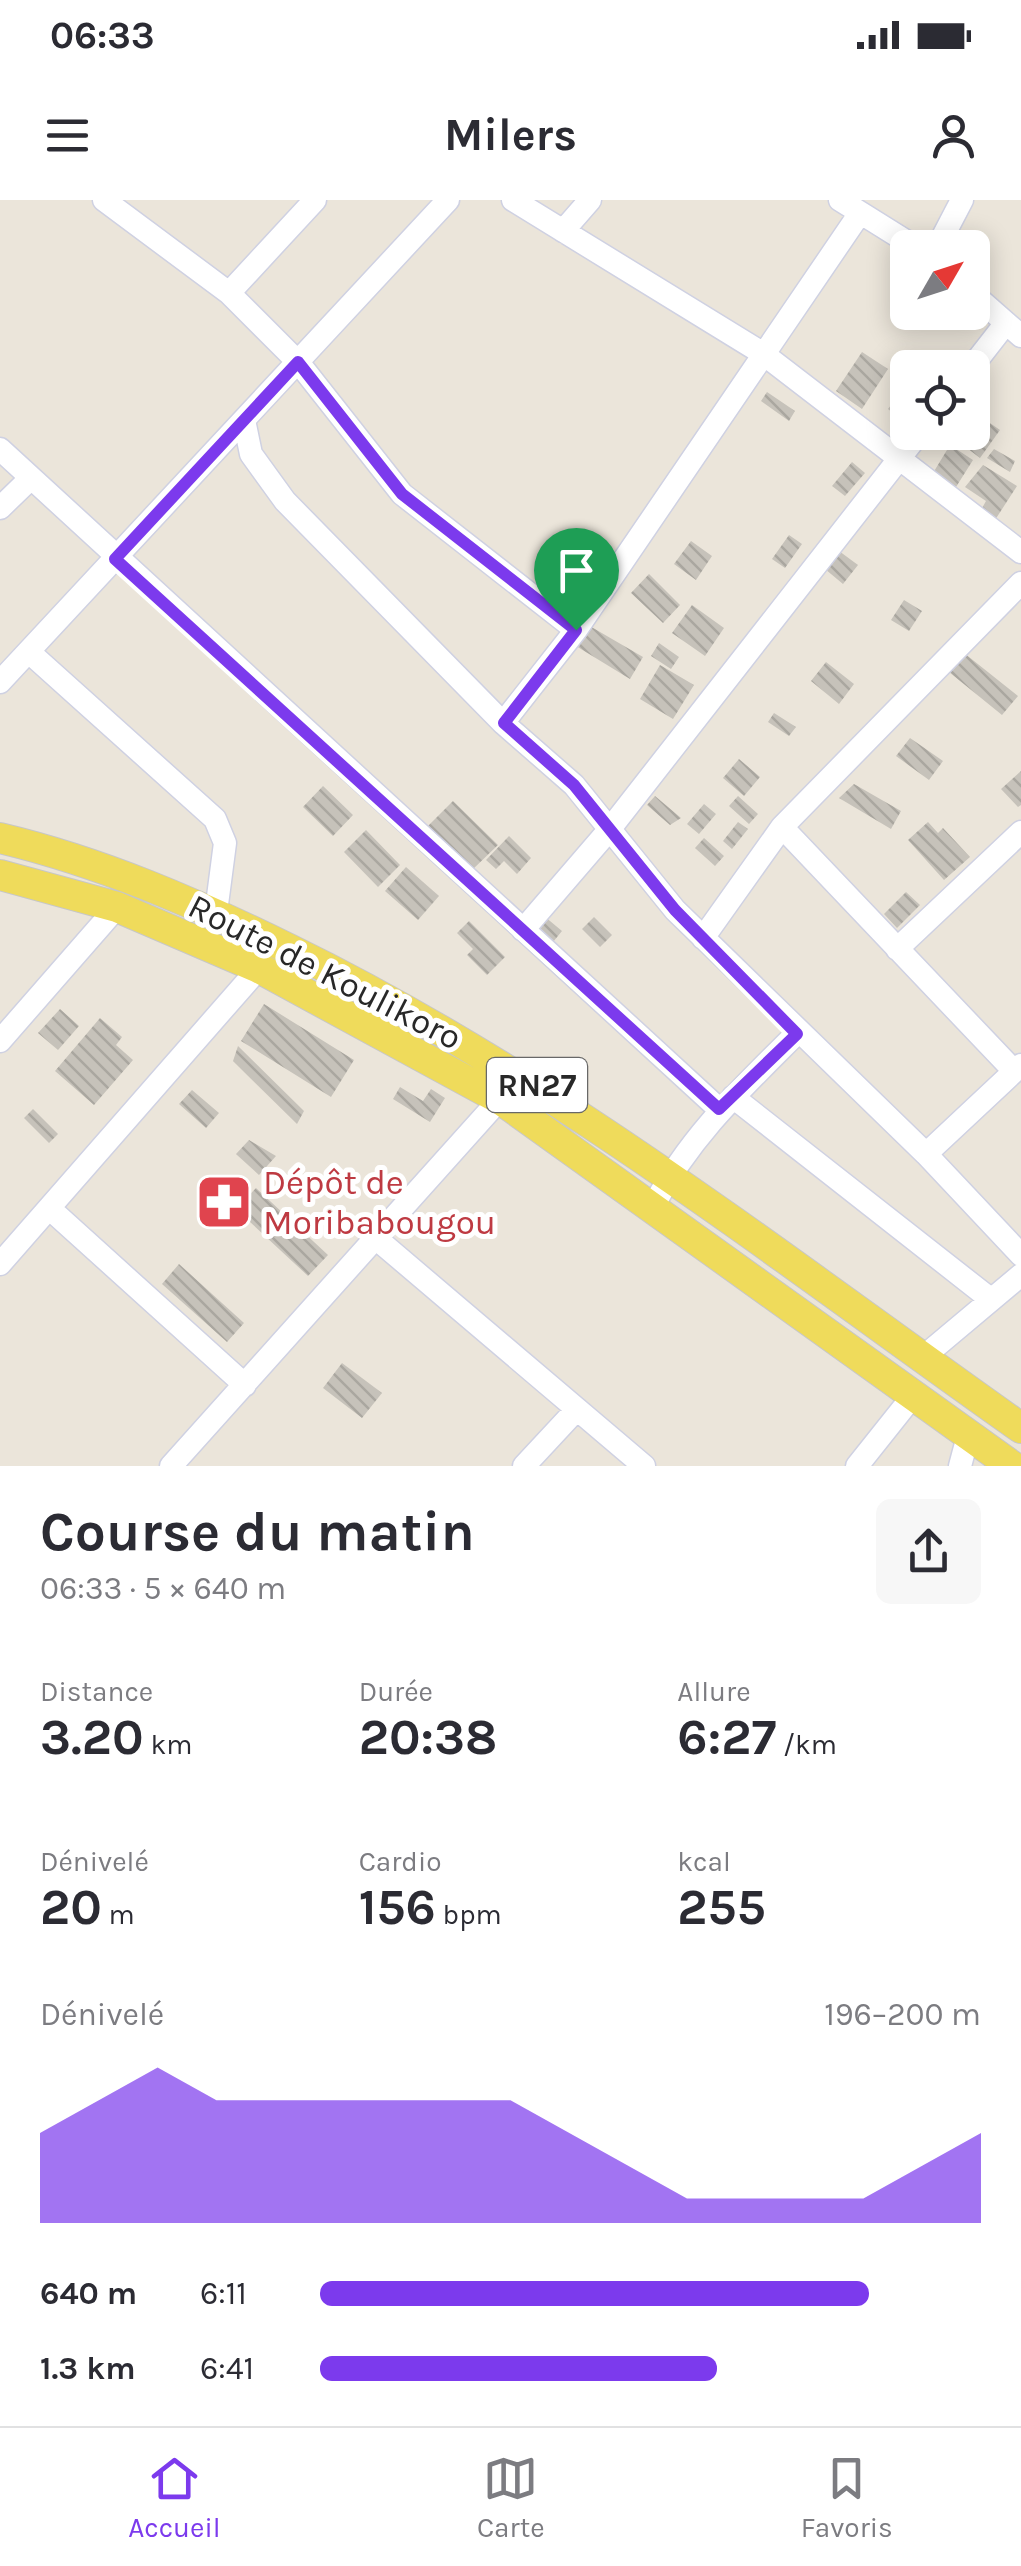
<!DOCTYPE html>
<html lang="fr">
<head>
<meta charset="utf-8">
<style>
  :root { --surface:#fff; --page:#f7f7f7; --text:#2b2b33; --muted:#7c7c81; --line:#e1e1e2; --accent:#7c3aed }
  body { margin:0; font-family:Karla,sans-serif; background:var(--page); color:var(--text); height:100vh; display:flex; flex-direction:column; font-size:38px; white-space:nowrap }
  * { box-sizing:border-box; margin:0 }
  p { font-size:32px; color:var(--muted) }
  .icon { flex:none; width:55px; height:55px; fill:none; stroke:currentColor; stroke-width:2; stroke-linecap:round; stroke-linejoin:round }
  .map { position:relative; height:1266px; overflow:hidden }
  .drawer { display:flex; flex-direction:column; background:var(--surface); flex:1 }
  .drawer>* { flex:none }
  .needle { width:65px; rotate:51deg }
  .buttons { position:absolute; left:890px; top:30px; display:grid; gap:20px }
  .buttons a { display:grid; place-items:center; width:100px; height:100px; border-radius:15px; background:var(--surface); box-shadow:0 5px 25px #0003; font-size:50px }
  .pin { position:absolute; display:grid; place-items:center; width:85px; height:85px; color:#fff; margin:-102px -42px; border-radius:50% 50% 50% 0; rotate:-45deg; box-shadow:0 0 10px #0007 }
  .pin .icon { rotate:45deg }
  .round { display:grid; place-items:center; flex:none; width:105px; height:105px; border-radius:15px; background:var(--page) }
  .overview { display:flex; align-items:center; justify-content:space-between; height:170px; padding:0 40px }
  h1 { font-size:55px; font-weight:700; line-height:75px }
  .stats { display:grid; grid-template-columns:repeat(3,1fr); gap:15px; height:170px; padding:10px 40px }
  .stats div { display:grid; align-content:center }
  .stats b { font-size:50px; font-weight:700 }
  .stats small { font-size:28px; font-weight:400 }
  .stats p { font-size:28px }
  .chart { height:280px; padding:20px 40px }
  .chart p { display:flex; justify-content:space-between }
  .chart svg { width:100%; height:180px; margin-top:10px; fill:var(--accent); opacity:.7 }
  ul { padding:0 40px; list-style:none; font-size:32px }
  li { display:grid; grid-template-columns:160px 120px 1fr; align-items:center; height:75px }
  li i { height:25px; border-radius:12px; background:var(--accent) }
  .status { display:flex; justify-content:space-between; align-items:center; height:70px; padding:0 50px; background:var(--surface); direction:ltr }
  .status svg { height:28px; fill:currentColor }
  header { display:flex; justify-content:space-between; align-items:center; height:130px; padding:0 40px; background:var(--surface); font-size:45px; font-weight:700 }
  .dock { display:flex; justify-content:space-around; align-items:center; height:140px; border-top:2px solid var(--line); background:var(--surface); font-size:28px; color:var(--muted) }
  .dock a { display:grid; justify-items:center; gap:5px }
  .dock .active { color:var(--accent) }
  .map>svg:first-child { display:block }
  .building { fill:url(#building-back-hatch) }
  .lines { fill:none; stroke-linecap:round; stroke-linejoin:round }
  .minor-casing { stroke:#cfd1e2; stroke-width:25 }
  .major-casing { stroke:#c7c7c7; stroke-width:32 }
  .minor { stroke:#fff; stroke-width:22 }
  .major { stroke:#efdb5b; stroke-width:30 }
  .route-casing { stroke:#fff; stroke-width:20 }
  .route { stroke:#7c3aed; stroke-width:12 }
  .labels { text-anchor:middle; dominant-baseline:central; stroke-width:10; stroke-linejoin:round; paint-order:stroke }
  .shield { fill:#fff; stroke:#686868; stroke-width:2.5 }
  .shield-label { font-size:32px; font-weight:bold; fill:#282828 }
  .street-label { font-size:35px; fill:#282828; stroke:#fff }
  .health-label { font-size:35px; fill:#be3a42; stroke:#fff; text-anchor:start }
</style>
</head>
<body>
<div class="status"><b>06:33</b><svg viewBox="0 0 49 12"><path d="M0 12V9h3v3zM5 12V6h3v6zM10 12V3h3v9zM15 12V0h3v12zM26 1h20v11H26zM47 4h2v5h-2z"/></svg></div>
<header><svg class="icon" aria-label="menu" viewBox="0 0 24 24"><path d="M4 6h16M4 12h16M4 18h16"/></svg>Milers<svg class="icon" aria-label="person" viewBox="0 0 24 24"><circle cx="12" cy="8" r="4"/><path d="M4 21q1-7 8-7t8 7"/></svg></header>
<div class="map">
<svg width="1021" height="1266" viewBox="0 0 1021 1266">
  <defs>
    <pattern id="building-back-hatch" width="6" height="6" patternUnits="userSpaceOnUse" patternTransform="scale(2.5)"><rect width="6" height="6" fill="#c6c2ba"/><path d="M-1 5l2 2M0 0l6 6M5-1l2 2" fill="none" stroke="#aaa7a0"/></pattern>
  </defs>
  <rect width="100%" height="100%" fill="#ebe5da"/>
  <path class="building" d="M 862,152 L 888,169 L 862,209 L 836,191 Z
    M 908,183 L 908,207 L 899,218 L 888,209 Z
    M 767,192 L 795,211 L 789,221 L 761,201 Z
    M 987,221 L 1000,230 L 980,258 L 967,248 Z
    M 950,245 L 973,260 L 956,287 L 933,273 Z
    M 994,249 L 1015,261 L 1010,272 L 987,258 Z
    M 852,262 L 865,273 L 845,296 L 832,286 Z
    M 983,265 L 1017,286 L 995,320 L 981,310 L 986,301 L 965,287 Z
    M 789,335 L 802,344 L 785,368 L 772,359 Z
    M 691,341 L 712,356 L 696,380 L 674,364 Z
    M 839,351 L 858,365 L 843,384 L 825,369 Z
    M 649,374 L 680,405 L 663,423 L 631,393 Z
    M 904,400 L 922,411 L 909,431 L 891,420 Z
    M 692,405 L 724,428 L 705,456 L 672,433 Z
    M 588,425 L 643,457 L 630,479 L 576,446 Z
    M 659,443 L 679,457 L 671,469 L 651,456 Z
    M 964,453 L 1018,496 L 1002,515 L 949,472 Z
    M 826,462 L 854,484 L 839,504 L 811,481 Z
    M 660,465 L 694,485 L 673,519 L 640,499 Z
    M 774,513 L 796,527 L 789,536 L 768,522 Z
    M 910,538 L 943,561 L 929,580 L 896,556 Z
    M 739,559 L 760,577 L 744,596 L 723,578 Z
    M 1021,571 L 1021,605 L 1018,607 L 1001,589 Z
    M 854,584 L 901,611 L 891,629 L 839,598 Z
    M 323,586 L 353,615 L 333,636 L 303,607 Z
    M 655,596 L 681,618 L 670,625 L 647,605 Z
    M 738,596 L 758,614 L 749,624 L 729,606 Z
    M 453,601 L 498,645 L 471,671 L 427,627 Z
    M 704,604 L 716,614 L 699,634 L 687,624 Z
    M 738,622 L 748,629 L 732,649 L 723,641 Z
    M 928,622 L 938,633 L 943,628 L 970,657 L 944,680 L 908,640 Z
    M 366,630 L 400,665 L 378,687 L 344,652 Z
    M 509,636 L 531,658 L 517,674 L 504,661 L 496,669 L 486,660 Z
    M 704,638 L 724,656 L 715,666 L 695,648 Z
    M 406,667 L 439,696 L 418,720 L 385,691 Z
    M 906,692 L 920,705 L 897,728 L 884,714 Z
    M 544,716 L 562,731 L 553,742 L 535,726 Z
    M 594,717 L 612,735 L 600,747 L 582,729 Z
    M 469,721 L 505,757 L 487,775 L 467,755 L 473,749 L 457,733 Z
    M 264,804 L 354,860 L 331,897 L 241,841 Z
    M 60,809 L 79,826 L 58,850 L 38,833 Z
    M 100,818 L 122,837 L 116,845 L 133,860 L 94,905 L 55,871 Z
    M 238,846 L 304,911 L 297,924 L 233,861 Z
    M 400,887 L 423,901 L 431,889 L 445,898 L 430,922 L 393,899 Z
    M 192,890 L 219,913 L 206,928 L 179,904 Z
    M 33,909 L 58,934 L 49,943 L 24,918 Z
    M 249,940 L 276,956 L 259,975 L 236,954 Z
    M 256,988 L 328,1055 L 308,1076 L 236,1009 Z
    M 179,1064 L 244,1123 L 227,1142 L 162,1084 Z
    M 342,1163 L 382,1193 L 362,1218 L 323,1188 Z"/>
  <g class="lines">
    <g class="minor-casing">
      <path id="minor" d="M 104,0 L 229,93 L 298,162 L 402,294 L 576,430 L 860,13
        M 513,0 L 762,153 L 1021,352
        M 840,0 L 917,48
        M 563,31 L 590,0
        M 937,48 L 962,0
        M 229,93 L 315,0
        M 972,93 L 1021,136
        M 971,168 L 1006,123
        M 244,220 L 251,254 L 285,301 L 503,523 L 574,585 L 675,710 L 926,954 L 1021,1055
        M 0,249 L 719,909
        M 0,308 L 31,278
        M 29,452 L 215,619 L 225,643 L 216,712
        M 0,482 L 448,0
        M 503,523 L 576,430
        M 782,627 L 1014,871
        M 523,730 L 609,630 L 920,232
        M 703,738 L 782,627 L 1021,383
        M 897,749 L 1021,632
        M 0,841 L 117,707
        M 733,897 L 989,1098
        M 926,954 L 1021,865
        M 654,1005 C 689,937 743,887 797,833
        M 49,1008 L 245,1185
        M 378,1040 L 644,1266
        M 0,1064 L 259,768
        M 922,1158 L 1021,1075
        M 171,1266 L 500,899
        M 524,1266 L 577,1209
        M 857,1266 L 912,1197
        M 960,1266 L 968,1236"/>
    </g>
    <g class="major-casing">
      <path id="major" d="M 0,638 C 101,662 195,703 289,749 C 552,877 783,1060 1021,1228
        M 0,675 L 117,707 L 259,768 L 500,899 L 1012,1266"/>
    </g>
    <use href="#minor" class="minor"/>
    <use href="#major" class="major"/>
  </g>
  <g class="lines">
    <g class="route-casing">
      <path id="route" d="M 298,162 L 402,294 L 576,430 L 504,523 L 574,585 L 675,710 L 797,834 L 719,909 L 115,359 Z"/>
    </g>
    <use href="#route" class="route"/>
  </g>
  <defs>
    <g id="pharmacy-square" transform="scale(2.875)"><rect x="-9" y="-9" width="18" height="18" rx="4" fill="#e0444e" stroke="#fff"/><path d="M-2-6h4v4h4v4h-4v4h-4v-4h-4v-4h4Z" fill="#fff"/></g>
  </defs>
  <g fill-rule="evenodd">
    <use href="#pharmacy-square" x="224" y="1002"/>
  </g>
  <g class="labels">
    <rect class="shield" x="487" y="858" width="100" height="54" rx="8"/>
    <g class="shield-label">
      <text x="537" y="885">RN27</text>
    </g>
    <g class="street-label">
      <text transform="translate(325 772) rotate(27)">Route de Koulikoro</text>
    </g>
    <g class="health-label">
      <text x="263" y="982">Dépôt de<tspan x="263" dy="40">Moribabougou</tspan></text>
    </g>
  </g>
</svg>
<div class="buttons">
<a><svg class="needle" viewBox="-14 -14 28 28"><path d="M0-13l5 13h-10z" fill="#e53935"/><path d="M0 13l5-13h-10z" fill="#7c7c81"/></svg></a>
<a><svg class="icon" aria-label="locate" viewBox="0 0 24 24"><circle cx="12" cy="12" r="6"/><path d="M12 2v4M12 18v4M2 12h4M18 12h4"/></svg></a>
</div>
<div class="pin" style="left:576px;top:430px;background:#1e9e55"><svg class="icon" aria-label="arrive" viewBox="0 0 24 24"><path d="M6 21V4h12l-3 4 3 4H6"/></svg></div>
</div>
<section class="drawer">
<div class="overview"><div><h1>Course du matin</h1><p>06:33 · 5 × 640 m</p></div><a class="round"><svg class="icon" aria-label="share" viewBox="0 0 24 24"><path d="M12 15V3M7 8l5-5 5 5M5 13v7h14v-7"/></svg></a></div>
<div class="stats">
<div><p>Distance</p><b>3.20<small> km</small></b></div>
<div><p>Durée</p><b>20:38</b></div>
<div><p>Allure</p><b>6:27<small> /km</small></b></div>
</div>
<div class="stats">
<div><p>Dénivelé</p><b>20<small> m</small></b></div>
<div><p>Cardio</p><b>156<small> bpm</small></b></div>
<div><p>kcal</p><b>255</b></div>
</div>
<div class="chart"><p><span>Dénivelé</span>196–200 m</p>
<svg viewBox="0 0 160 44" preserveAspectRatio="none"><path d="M0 44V22L10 14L20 6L30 14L40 14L50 14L60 14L70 14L80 14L90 22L100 30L110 38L120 38L130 38L140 38L150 30L160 22V44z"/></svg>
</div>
<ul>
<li><b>640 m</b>6:11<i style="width:83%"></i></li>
<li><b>1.3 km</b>6:41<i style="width:60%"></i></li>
</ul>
</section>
<nav class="dock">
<a class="active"><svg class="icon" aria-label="home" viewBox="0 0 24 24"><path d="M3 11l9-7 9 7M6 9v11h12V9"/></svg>Accueil</a>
<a><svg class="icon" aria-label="map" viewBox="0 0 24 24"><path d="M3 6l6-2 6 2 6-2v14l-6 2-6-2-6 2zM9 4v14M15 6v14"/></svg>Carte</a>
<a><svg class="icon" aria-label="saved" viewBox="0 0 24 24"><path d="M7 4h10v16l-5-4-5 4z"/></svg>Favoris</a>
</nav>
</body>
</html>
